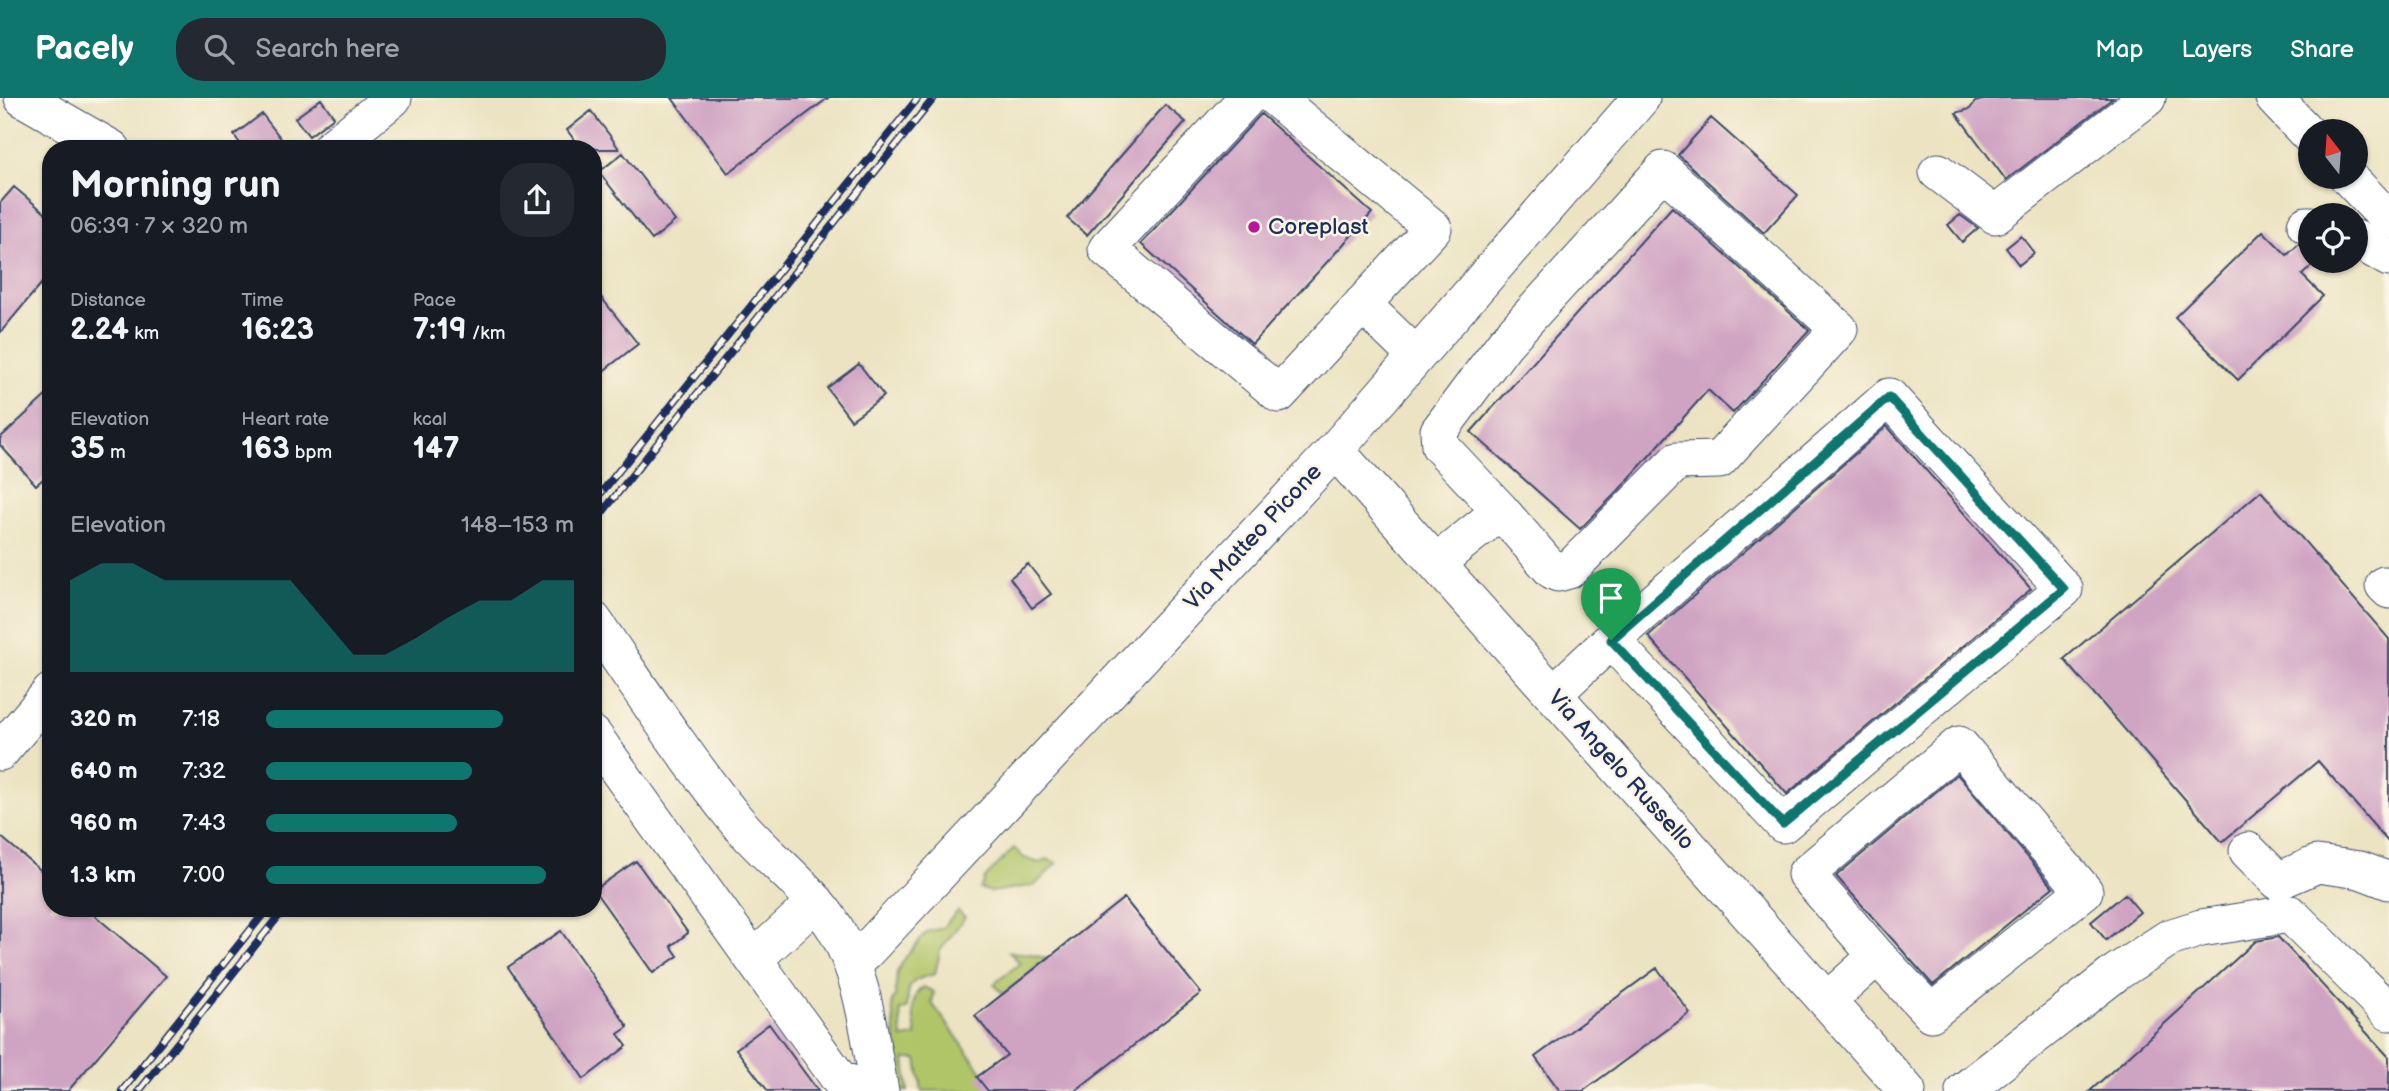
<!DOCTYPE html>
<html lang="en">
<head>
<meta charset="utf-8">
<style>
  :root { --surface:#171b24; --page:#242831; --text:#f1f3f6; --muted:#9ea1a6; --accent:#0f766e }
  body { margin:0; font-family:"Balsamiq Sans",sans-serif; background:var(--page); color:var(--text); height:100vh; display:flex; flex-direction:column; font-size:26px; white-space:nowrap }
  * { box-sizing:border-box; margin:0 }
  p { font-size:23px; color:var(--muted) }
  .icon { flex:none; width:38px; height:38px; fill:none; stroke:currentColor; stroke-width:2; stroke-linecap:round; stroke-linejoin:round }
  .map { position:relative; flex:1; overflow:hidden }
  .panel { position:absolute; left:42px; top:42px; width:560px; height:777px; display:flex; flex-direction:column; background:var(--surface); border-radius:28px; box-shadow:0 2px 5px #0004 }
  .panel>* { flex:none }
  .needle { width:46px; rotate:343deg }
  .controls { position:absolute; left:2298px; top:21px; display:grid; gap:14px }
  .controls a { display:grid; place-items:center; width:70px; height:70px; border-radius:50%; background:var(--surface); box-shadow:0 2px 5px #0004; font-size:35px }
  .pin { position:absolute; display:grid; place-items:center; width:60px; height:60px; color:#fff; margin:-72px -30px; border-radius:50% 50% 50% 0; rotate:-45deg; box-shadow:0 0 7px #0007 }
  .pin .icon { rotate:45deg }
  .round { display:grid; place-items:center; flex:none; width:74px; height:74px; border-radius:28px; background:var(--page) }
  .head { display:flex; align-items:center; justify-content:space-between; height:119px; padding:0 28px }
  h1 { font-size:38px; font-weight:700; line-height:52px }
  .stats { display:grid; grid-template-columns:repeat(3,1fr); gap:10px; height:119px; padding:7px 28px }
  .stats div { display:grid; align-content:center }
  .stats b { font-size:30px; font-weight:700 }
  .stats small { font-size:19px; font-weight:400 }
  .stats p { font-size:19px }
  .chart { height:196px; padding:14px 28px }
  .chart p { display:flex; justify-content:space-between }
  .chart svg { width:100%; height:126px; margin-top:7px; fill:var(--accent); opacity:.7 }
  ul { padding:0 28px; list-style:none; font-size:23px }
  li { display:grid; grid-template-columns:112px 84px 1fr; align-items:center; height:52px }
  li i { height:18px; border-radius:9px; background:var(--accent) }
  header { display:flex; align-items:center; gap:42px; box-sizing:border-box; height:98px; padding:0 35px; background:var(--accent); color:#fff }
  header strong { font-size:33px }
  nav { display:flex; gap:38px; margin-inline-start:auto; font-size:24px }
  .search { width:490px; height:63px; background:var(--page); display:flex; align-items:center; gap:18px; box-sizing:border-box; padding:0 24px; border-radius:28px; color:var(--muted); font-size:26px }
  .map>svg:first-child { display:block }
  .green { fill:#b0c468; stroke:#667a63; stroke-width:2 }
  .building { fill:#cfa3c2 }
  .lines { fill:none; stroke-linecap:round; stroke-linejoin:round }
  .minor-casing { stroke:#3a4a6d; stroke-width:39 }
  .minor { stroke:#fff; stroke-width:37 }
  .rail-casing { stroke:#1b2f5e; stroke-width:8 }
  .rail { stroke:#fcf5e5; stroke-width:5; stroke-dasharray:16; stroke-linecap:butt }
  .route-casing { stroke:#fff; stroke-width:14 }
  .route { stroke:#0f766e; stroke-width:9 }
  .poi-dot { fill:#b5179e; stroke:#fcf5e5; stroke-width:2.5 }
  .labels { text-anchor:middle; dominant-baseline:central; stroke-width:5; stroke-linejoin:round; paint-order:stroke }
  .poi-label { font-size:23px; fill:#1b2f5e; stroke:#fcf5e5; text-anchor:start }
  .street-label { font-size:23px; fill:#1b2f5e; stroke:#fcf5e5 }
</style>
</head>
<body>
<header>
<strong>Pacely</strong>
<div class="search"><svg class="icon" aria-label="search" viewBox="0 0 24 24"><circle cx="10" cy="10" r="6"/><path d="M15 15l6 6"/></svg>Search here</div>
<nav><a>Map</a><a>Layers</a><a>Share</a></nav>
</header>
<div class="map">
<svg width="2389" height="993" viewBox="0 0 2389 993">
  <rect width="100%" height="100%" fill="#fcf5e5"/>
  <filter id="ink" filterUnits="userSpaceOnUse"><feTurbulence type="fractalNoise" baseFrequency=".0143" numOctaves="2"/><feDisplacementMap in="SourceGraphic" scale="14" xChannelSelector="R" yChannelSelector="G"/><feConvolveMatrix kernelMatrix="1 2 1 2 8 2 1 2 1" color-interpolation-filters="sRGB"/></filter>
  <filter id="wash" filterUnits="userSpaceOnUse"><feTurbulence type="fractalNoise" baseFrequency=".00686" numOctaves="4" result="noise"/><feDisplacementMap in="SourceGraphic" scale="28" xChannelSelector="R" yChannelSelector="G"/><feGaussianBlur stdDeviation="1.57" result="paint"/><feColorMatrix in="noise" values="0 0 0 0 0 0 0 0 0 0 0 0 0 0 0 0 0 1.4 0 .05"/><feComposite in="paint" operator="in"/></filter>
  <g filter="url(#wash)">
    <rect width="100%" height="100%" fill="#ebe3c1"/>
    <path class="green" d="M 1014,750 L 1024,760 L 1039,765 L 1047,761 L 1057,765 L 1035,787 L 992,794 L 980,791 L 985,780 Z
      M 958,813 L 965,819 L 940,853 L 935,876 C 909,882 908,885 907,911 L 900,912 L 902,940 L 916,938 C 915,923 907,897 924,889 L 934,894 L 932,905 L 983,975 L 988,993 L 922,993 L 917,961 L 905,961 L 908,993 L 900,993 L 892,904 L 895,898 L 897,874 L 905,860 L 927,834 L 942,830 Z
      M 1009,854 L 1031,856 L 1047,861 L 1003,896 L 994,886 L 1020,865 Z"/>
    <g id="blocks">
      <path class="building" d="M 672,0 L 828,0 L 728,75 Z
        M 1989,0 L 2113,0 L 2006,82 L 1956,15 L 1970,11 L 1975,4 Z
        M 321,1 L 334,19 L 309,38 L 295,20 Z
        M 1165,7 L 1186,24 L 1087,137 L 1067,120 Z
        M 591,13 L 611,39 L 619,51 L 581,51 L 567,32 Z
        M 262,16 L 289,51 L 244,51 L 234,37 Z
        M 1261,16 L 1372,115 L 1252,246 L 1141,146 Z
        M 1711,20 L 1798,97 L 1764,135 L 1678,57 Z
        M 623,55 L 675,123 L 652,142 L 599,74 Z
        M 14,89 L 51,120 L 51,174 L 0,235 L 0,105 Z
        M 1672,109 L 1809,232 L 1733,315 L 1708,292 L 1618,393 L 1580,431 L 1471,334 Z
        M 1960,117 L 1978,130 L 1962,144 L 1948,127 Z
        M 2263,133 L 2287,157 L 2299,146 L 2310,154 L 2310,163 L 2317,163 L 2302,177 L 2323,198 L 2238,282 L 2175,219 Z
        M 2021,138 L 2034,155 L 2019,167 L 2006,150 Z
        M 593,189 L 638,246 L 593,281 Z
        M 859,266 L 884,298 L 851,322 L 827,290 Z
        M 51,293 L 51,374 L 36,387 L 0,347 L 0,340 Z
        M 1887,328 L 2031,491 L 1787,696 L 1648,538 Z
        M 2261,393 L 2389,541 L 2389,745 L 2318,663 L 2222,744 L 2064,561 Z
        M 1028,466 L 1051,496 L 1032,510 L 1010,480 Z
        M 1957,676 L 2053,789 L 1933,887 L 1836,778 Z
        M 0,738 L 51,781 L 51,810 L 86,810 L 166,878 L 68,993 L 0,993 Z
        M 636,763 L 688,835 L 671,848 L 678,858 L 653,875 L 594,792 Z
        M 2125,796 L 2140,814 L 2106,842 L 2091,824 Z
        M 1124,800 L 1201,895 L 1075,993 L 988,993 L 977,979 L 1007,957 L 975,918 Z
        M 561,833 L 628,929 L 618,936 L 627,948 L 584,981 L 508,869 Z
        M 2278,839 L 2389,959 L 2389,993 L 2090,993 L 2256,843 Z
        M 1657,870 L 1690,915 L 1583,993 L 1560,993 L 1535,959 Z
        M 769,926 L 818,993 L 768,993 L 736,951 Z"/>
    </g>
  </g>
  <g filter="url(#ink)">
    <use href="#blocks" fill-opacity="0" stroke="#3a4a6d" stroke-width="2"/>
    <g class="lines">
      <g class="minor-casing">
        <path id="minor" d="M 23,0 L 112,51
          M 1247,0 L 1107,151 L 1279,296 L 1433,130 L 1275,0
          M 2274,0 L 2310,38
          M 330,51 L 393,0
          M 1938,74 L 1995,117 L 2147,0
          M 2348,79 L 2389,122
          M 2306,127 L 2310,127
          M 2356,141 L 2389,160
          M 1362,206 L 1416,258
          M 1335,352 L 1907,993
          M 1436,465 L 1501,413 L 1440,348 L 1439,333 L 1505,245 L 1663,72 L 1839,231 L 1719,362 L 1677,363 L 1569,472 L 1558,475 L 1552,472 L 1501,413
          M 2384,487 L 2389,492
          M 593,522 C 639,589 684,658 735,721 C 766,759 808,787 835,830 C 864,878 869,939 880,993
          M 1553,596 L 1611,542 L 1783,726 L 2064,491 L 1889,299 L 1611,542
          M 593,637 L 840,982 L 873,993
          M 0,654 L 51,594
          M 2248,753 L 2278,783 L 2317,766 L 2360,772 L 2389,783
          M 755,860 L 816,804
          M 853,867 L 1335,352 L 1641,0
          M 1827,903 L 1877,858 L 1931,915 L 2084,793 L 1959,647 L 1806,776 L 1877,858
          M 1964,993 L 2117,874 L 2169,840 L 2201,830 L 2290,816 L 2389,914"/>
      </g>
      <use href="#minor" class="minor"/>
      <g class="rail-casing">
        <path id="rail" d="M 593,405 L 918,0
          M 593,426 L 934,0
          M 122,993 L 268,810
          M 139,993 L 285,810"/>
      </g>
      <use href="#rail" class="rail"/>
    </g>
  </g>
  <g class="lines" filter="url(#ink)">
    <g class="route-casing">
      <path id="route" d="M 1889,299 L 2064,491 L 1783,726 L 1611,542 Z"/>
    </g>
    <use href="#route" class="route"/>
  </g>
  <circle class="poi-dot" cx="1254" cy="129" r="7"/>
  <g class="labels">
    <g class="poi-label">
      <text x="1268" y="129">Coreplast</text>
    </g>
    <g class="street-label">
      <text transform="translate(1253 439) rotate(-47)">Via Matteo Picone</text>
      <text transform="translate(1621 672) rotate(48)">Via Angelo Russello</text>
    </g>
  </g>
</svg>
<div class="controls">
<a><svg class="needle" viewBox="-14 -14 28 28"><path d="M0-13l5 13h-10z" fill="#e53935"/><path d="M0 13l5-13h-10z" fill="#9ea1a6"/></svg></a>
<a><svg class="icon" aria-label="locate" viewBox="0 0 24 24"><circle cx="12" cy="12" r="6"/><path d="M12 2v4M12 18v4M2 12h4M18 12h4"/></svg></a>
</div>
<div class="pin" style="left:1611px;top:542px;background:#1e9e55"><svg class="icon" aria-label="arrive" viewBox="0 0 24 24"><path d="M6 21V4h12l-3 4 3 4H6"/></svg></div>
<section class="panel">
<div class="head"><div><h1>Morning run</h1><p>06:39 · 7 × 320 m</p></div><a class="round"><svg class="icon" aria-label="share" viewBox="0 0 24 24"><path d="M12 15V3M7 8l5-5 5 5M5 13v7h14v-7"/></svg></a></div>
<div class="stats">
<div><p>Distance</p><b>2.24<small> km</small></b></div>
<div><p>Time</p><b>16:23</b></div>
<div><p>Pace</p><b>7:19<small> /km</small></b></div>
</div>
<div class="stats">
<div><p>Elevation</p><b>35<small> m</small></b></div>
<div><p>Heart rate</p><b>163<small> bpm</small></b></div>
<div><p>kcal</p><b>147</b></div>
</div>
<div class="chart"><p><span>Elevation</span>148–153 m</p>
<svg viewBox="0 0 160 44" preserveAspectRatio="none"><path d="M0 44V12L10 6L20 6L30 12L40 12L50 12L60 12L70 12L80 25L90 38L100 38L110 32L120 25L130 19L140 19L150 12L160 12V44z"/></svg>
</div>
<ul>
<li><b>320 m</b>7:18<i style="width:77%"></i></li>
<li><b>640 m</b>7:32<i style="width:67%"></i></li>
<li><b>960 m</b>7:43<i style="width:62%"></i></li>
<li><b>1.3 km</b>7:00<i style="width:91%"></i></li>
</ul>
</section>
</div>
</body>
</html>
